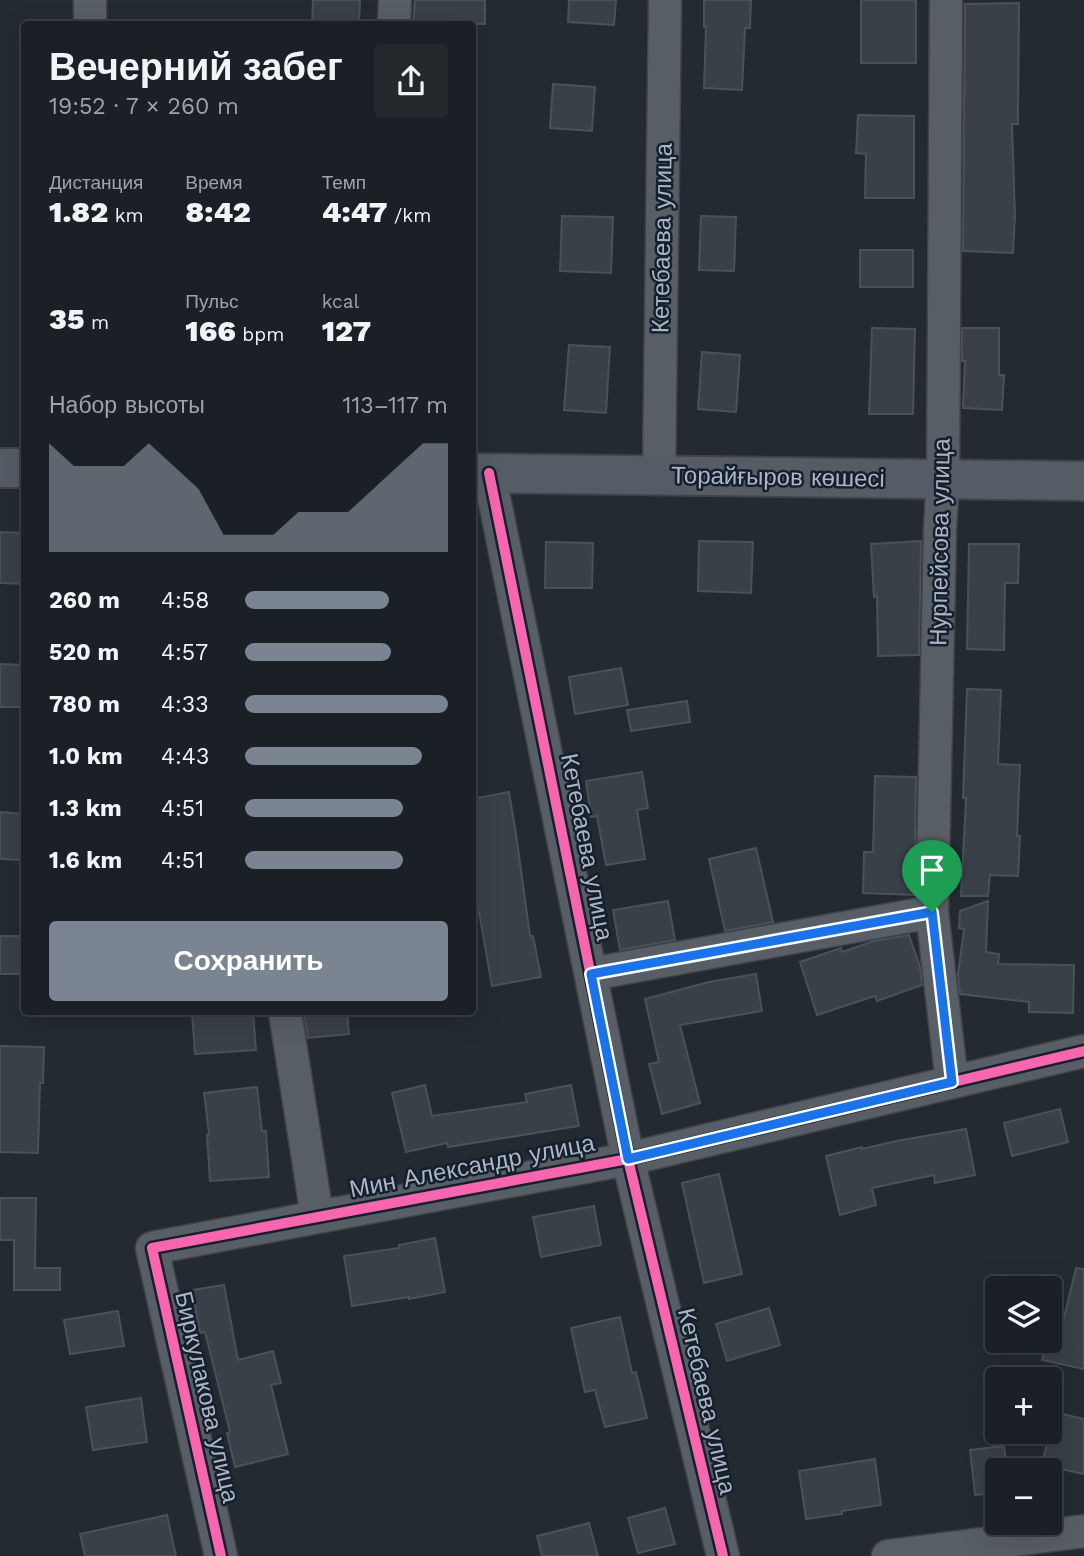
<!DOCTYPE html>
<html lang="ru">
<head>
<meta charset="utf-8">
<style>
  :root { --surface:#1a2025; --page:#23282d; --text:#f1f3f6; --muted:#9fa3a7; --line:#383e42; --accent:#7b8491 }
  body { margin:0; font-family:"Work Sans",sans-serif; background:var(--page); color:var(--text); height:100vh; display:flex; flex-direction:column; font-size:26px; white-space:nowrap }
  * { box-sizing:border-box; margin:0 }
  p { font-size:23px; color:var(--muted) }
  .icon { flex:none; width:38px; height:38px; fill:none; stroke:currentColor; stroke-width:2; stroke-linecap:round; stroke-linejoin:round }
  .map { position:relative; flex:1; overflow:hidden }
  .panel { position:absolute; left:21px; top:21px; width:455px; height:994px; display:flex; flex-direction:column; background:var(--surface); border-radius:7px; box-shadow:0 7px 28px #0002,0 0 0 2px var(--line) }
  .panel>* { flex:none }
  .buttons { position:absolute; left:985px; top:1276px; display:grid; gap:14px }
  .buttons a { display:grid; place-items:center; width:77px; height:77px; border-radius:7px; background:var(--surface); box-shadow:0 7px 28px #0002,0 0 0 2px var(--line); font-size:35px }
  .pin { position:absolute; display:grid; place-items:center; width:60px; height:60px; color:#fff; margin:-72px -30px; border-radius:50% 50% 50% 0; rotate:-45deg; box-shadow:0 0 7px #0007 }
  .pin .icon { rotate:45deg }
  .round { display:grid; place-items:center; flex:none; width:74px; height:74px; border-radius:7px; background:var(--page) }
  .head { display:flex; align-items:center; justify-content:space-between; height:119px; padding:0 28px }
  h1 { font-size:38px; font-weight:800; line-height:52px }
  .figures { display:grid; grid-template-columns:repeat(3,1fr); gap:10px; height:119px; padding:7px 28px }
  .figures div { display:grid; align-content:center }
  .figures b { font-size:30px; font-weight:800 }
  .figures small { font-size:19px; font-weight:400 }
  .figures p { font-size:19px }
  .chart { height:196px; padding:14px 28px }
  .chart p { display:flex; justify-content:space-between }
  .chart svg { width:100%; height:126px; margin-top:7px; fill:var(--accent); opacity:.7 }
  .action { display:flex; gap:14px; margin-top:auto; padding:14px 28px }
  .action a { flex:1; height:80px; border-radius:7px; background:var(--accent); color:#fff; font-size:28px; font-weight:800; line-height:80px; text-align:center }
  ul { padding:0 28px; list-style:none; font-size:23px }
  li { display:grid; grid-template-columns:112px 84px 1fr; align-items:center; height:52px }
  li i { height:18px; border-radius:9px; background:var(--accent) }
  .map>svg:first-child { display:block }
  .building { fill:#3a4048; stroke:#4a515a; stroke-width:2 }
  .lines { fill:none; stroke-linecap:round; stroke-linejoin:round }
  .street-casing { stroke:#3f444a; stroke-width:35 }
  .secondary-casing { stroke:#3f444a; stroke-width:42 }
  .street { stroke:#585e66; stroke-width:32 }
  .secondary { stroke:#565c65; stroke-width:38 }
  .cycleway-casing { stroke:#16202c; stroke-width:15 }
  .cycleway { stroke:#f766af; stroke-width:10 }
  .route-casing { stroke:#fff; stroke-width:14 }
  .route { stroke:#1a73e8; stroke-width:9 }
  .labels { text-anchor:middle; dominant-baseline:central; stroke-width:5; stroke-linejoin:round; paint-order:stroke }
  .street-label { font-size:24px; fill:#aab5c5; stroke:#16202c }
</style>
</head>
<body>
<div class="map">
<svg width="1084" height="1556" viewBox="0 0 1084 1556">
  <rect width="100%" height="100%" fill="#232a31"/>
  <path class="building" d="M 313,0 L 360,0 L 359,24 L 312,24 Z
    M 415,0 L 485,0 L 485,24 L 413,24 Z
    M 569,0 L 616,0 L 614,25 L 568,22 Z
    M 704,0 L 751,0 L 750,28 L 745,28 L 742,90 L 704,88 L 706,27 L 704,27 Z
    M 861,0 L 916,0 L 916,63 L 861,63 Z
    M 1019,3 L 1018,124 L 1012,124 L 1015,216 L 1013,253 L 963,251 L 965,4 Z
    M 553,84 L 595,87 L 592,131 L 550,128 Z
    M 858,115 L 914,116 L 914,198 L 865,198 L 866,154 L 856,153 Z
    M 562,216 L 613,217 L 611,273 L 560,271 Z
    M 701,216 L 736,217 L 734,271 L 699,270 Z
    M 860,250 L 913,250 L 913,287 L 860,287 Z
    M 872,328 L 915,329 L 913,414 L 869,414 Z
    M 962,328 L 999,328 L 999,375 L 1004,375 L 1002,410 L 963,408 L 965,361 L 962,361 Z
    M 569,345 L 610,347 L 606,413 L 564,410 Z
    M 702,352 L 740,355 L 736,412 L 698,409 Z
    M 0,532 L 24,533 L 24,584 L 0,583 Z
    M 699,541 L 753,542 L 751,593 L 698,591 Z
    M 921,541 L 919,655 L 878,656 L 877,596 L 874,597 L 871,544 Z
    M 546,542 L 593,543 L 592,588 L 545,588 Z
    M 969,544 L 1019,544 L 1018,583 L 1005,583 L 1004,650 L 967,649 Z
    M 0,664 L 24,665 L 24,707 L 0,707 Z
    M 621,668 L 628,705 L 575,714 L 569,677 Z
    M 967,689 L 1001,690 L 998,764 L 1020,765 L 1017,836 L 1020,836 L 1018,876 L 990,875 L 988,896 L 961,896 L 966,798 L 963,798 Z
    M 687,701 L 690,722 L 631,731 L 627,710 Z
    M 642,772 L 648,808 L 637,810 L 645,859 L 606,865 L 597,816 L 591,817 L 586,781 Z
    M 875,776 L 916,777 L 914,895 L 863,893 L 864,852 L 873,852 Z
    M 509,792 L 516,834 L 530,936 L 533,936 L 541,977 L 492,986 L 479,912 L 472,913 L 472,799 Z
    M 0,812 L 24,814 L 24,860 L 0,859 Z
    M 756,848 L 773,922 L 725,931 L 709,859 Z
    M 668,901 L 675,940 L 620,950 L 613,910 Z
    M 988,901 L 986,952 L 999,954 L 998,964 L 1074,965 L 1073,1013 L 1029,1012 L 1029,1002 L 960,994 L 958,974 L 964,929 L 959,928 L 960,911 Z
    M 909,935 L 920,967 L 922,985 L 877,1001 L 875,996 L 817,1015 L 800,962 L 841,948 L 842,952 L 874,941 Z
    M 0,936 L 24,936 L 24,974 L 0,974 Z
    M 756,974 L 762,1011 L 680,1025 L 700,1103 L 662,1114 L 649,1064 L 659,1062 L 645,999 L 709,982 Z
    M 217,1012 L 253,1012 L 256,1050 L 195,1054 L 192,1013 Z
    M 304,1012 L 347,1012 L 349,1034 L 308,1038 Z
    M 0,1046 L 44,1047 L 43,1083 L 40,1083 L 38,1153 L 0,1152 Z
    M 425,1085 L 432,1116 L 527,1102 L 525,1094 L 571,1085 L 579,1126 L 448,1147 L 447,1143 L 406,1152 L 392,1093 Z
    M 257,1087 L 262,1131 L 266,1131 L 269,1177 L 210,1181 L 207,1135 L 209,1134 L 204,1093 Z
    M 1060,1109 L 1068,1142 L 1012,1156 L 1004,1123 Z
    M 966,1129 L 975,1175 L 935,1183 L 934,1175 L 872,1188 L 876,1205 L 840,1215 L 826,1156 L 862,1147 L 862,1149 L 896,1141 Z
    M 719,1174 L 742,1274 L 704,1283 L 682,1183 Z
    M 0,1198 L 36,1198 L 35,1268 L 60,1268 L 60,1290 L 14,1290 L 14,1240 L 0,1240 Z
    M 594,1206 L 601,1245 L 541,1257 L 533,1217 Z
    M 435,1238 L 445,1292 L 409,1299 L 409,1297 L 352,1306 L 344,1256 L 399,1248 L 399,1245 Z
    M 1076,1268 L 1084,1269 L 1084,1369 L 1042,1360 L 1046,1340 L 1050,1340 L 1050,1323 L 1062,1326 Z
    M 224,1285 L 238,1360 L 273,1351 L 281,1383 L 271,1385 L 288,1454 L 235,1467 L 227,1433 L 230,1432 L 205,1332 L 200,1333 L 192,1290 Z
    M 769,1308 L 780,1345 L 727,1361 L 716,1324 Z
    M 118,1311 L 124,1346 L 70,1354 L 64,1320 Z
    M 620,1317 L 632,1373 L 636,1372 L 647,1418 L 605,1427 L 595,1390 L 585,1392 L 571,1328 Z
    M 141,1398 L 147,1442 L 93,1450 L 86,1407 Z
    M 1054,1412 L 1084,1419 L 1084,1474 L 1042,1465 Z
    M 1004,1446 L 1007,1470 L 998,1470 L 998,1493 L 975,1495 L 970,1450 Z
    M 875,1459 L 881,1505 L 842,1511 L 842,1514 L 806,1519 L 799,1471 Z
    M 665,1508 L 675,1544 L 638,1553 L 628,1518 Z
    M 167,1515 L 176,1556 L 85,1556 L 80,1534 Z
    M 589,1523 L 598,1556 L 542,1556 L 537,1536 Z"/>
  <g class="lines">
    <g class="street-casing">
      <path id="street" d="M 946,0 L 943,480 L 940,529 L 932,912 L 952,1082
        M 90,24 L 90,0
        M 394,24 L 395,0
        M 489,473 L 628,1159 L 723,1556
        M 659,475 L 665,0
        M 591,974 L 932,912
        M 285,1012 L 317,1216
        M 221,1556 L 152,1248 L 628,1159 L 1084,1051
        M 888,1556 L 1084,1531"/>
    </g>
    <g class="secondary-casing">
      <path id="secondary" d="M 0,468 L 24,468
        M 472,473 L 1084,481"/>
    </g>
    <use href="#street" class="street"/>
    <use href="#secondary" class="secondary"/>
    <g class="cycleway-casing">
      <path id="cycleway" d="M 489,473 L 628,1159 L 723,1556
        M 221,1556 L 152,1248 L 628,1159 L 1084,1051"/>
    </g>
    <use href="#cycleway" class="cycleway"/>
  </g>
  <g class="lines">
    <g class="route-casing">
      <path id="route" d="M 932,912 L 952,1082 L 628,1159 L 591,974 Z"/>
    </g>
    <use href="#route" class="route"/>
  </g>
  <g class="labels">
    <g class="street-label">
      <text transform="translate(662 238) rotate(-89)">Кетебаева улица</text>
      <text transform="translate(778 477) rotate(1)">Торайғыров көшесі</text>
      <text transform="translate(940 542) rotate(-89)">Нурпейсова улица</text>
      <text transform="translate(587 847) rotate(79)">Кетебаева улица</text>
      <text transform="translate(472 1166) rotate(-11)">Мин Александр улица</text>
      <text transform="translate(207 1397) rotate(77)">Биркулакова улица</text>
      <text transform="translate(707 1401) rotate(77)">Кетебаева улица</text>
    </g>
  </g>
</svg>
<div class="buttons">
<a><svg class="icon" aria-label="layers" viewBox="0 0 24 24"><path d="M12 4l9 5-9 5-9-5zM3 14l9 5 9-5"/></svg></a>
<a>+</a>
<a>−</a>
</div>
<div class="pin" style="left:932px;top:912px;background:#1e9e55"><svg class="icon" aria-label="arrive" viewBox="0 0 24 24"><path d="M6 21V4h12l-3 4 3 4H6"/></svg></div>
<section class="panel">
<div class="head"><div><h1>Вечерний забег</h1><p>19:52 · 7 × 260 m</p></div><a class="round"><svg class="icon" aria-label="share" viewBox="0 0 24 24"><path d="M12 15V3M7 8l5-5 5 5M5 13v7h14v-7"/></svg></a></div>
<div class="figures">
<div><p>Дистанция</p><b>1.82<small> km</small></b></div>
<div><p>Время</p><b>8:42</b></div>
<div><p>Темп</p><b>4:47<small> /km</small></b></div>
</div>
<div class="figures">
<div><b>35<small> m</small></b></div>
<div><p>Пульс</p><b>166<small> bpm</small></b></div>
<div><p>kcal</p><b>127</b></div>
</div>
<div class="chart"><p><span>Набор высоты</span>113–117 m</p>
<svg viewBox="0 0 160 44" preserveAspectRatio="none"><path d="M0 44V6L10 14L20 14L30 14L40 6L50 14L60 22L70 38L80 38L90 38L100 30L110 30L120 30L130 22L140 14L150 6L160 6V44z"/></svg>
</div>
<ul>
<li><b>260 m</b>4:58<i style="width:71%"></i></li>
<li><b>520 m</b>4:57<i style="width:72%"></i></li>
<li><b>780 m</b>4:33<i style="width:100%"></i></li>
<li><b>1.0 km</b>4:43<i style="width:87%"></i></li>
<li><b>1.3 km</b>4:51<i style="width:78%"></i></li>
<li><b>1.6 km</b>4:51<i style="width:78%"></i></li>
</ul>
<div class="action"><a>Сохранить</a></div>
</section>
</div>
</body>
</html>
